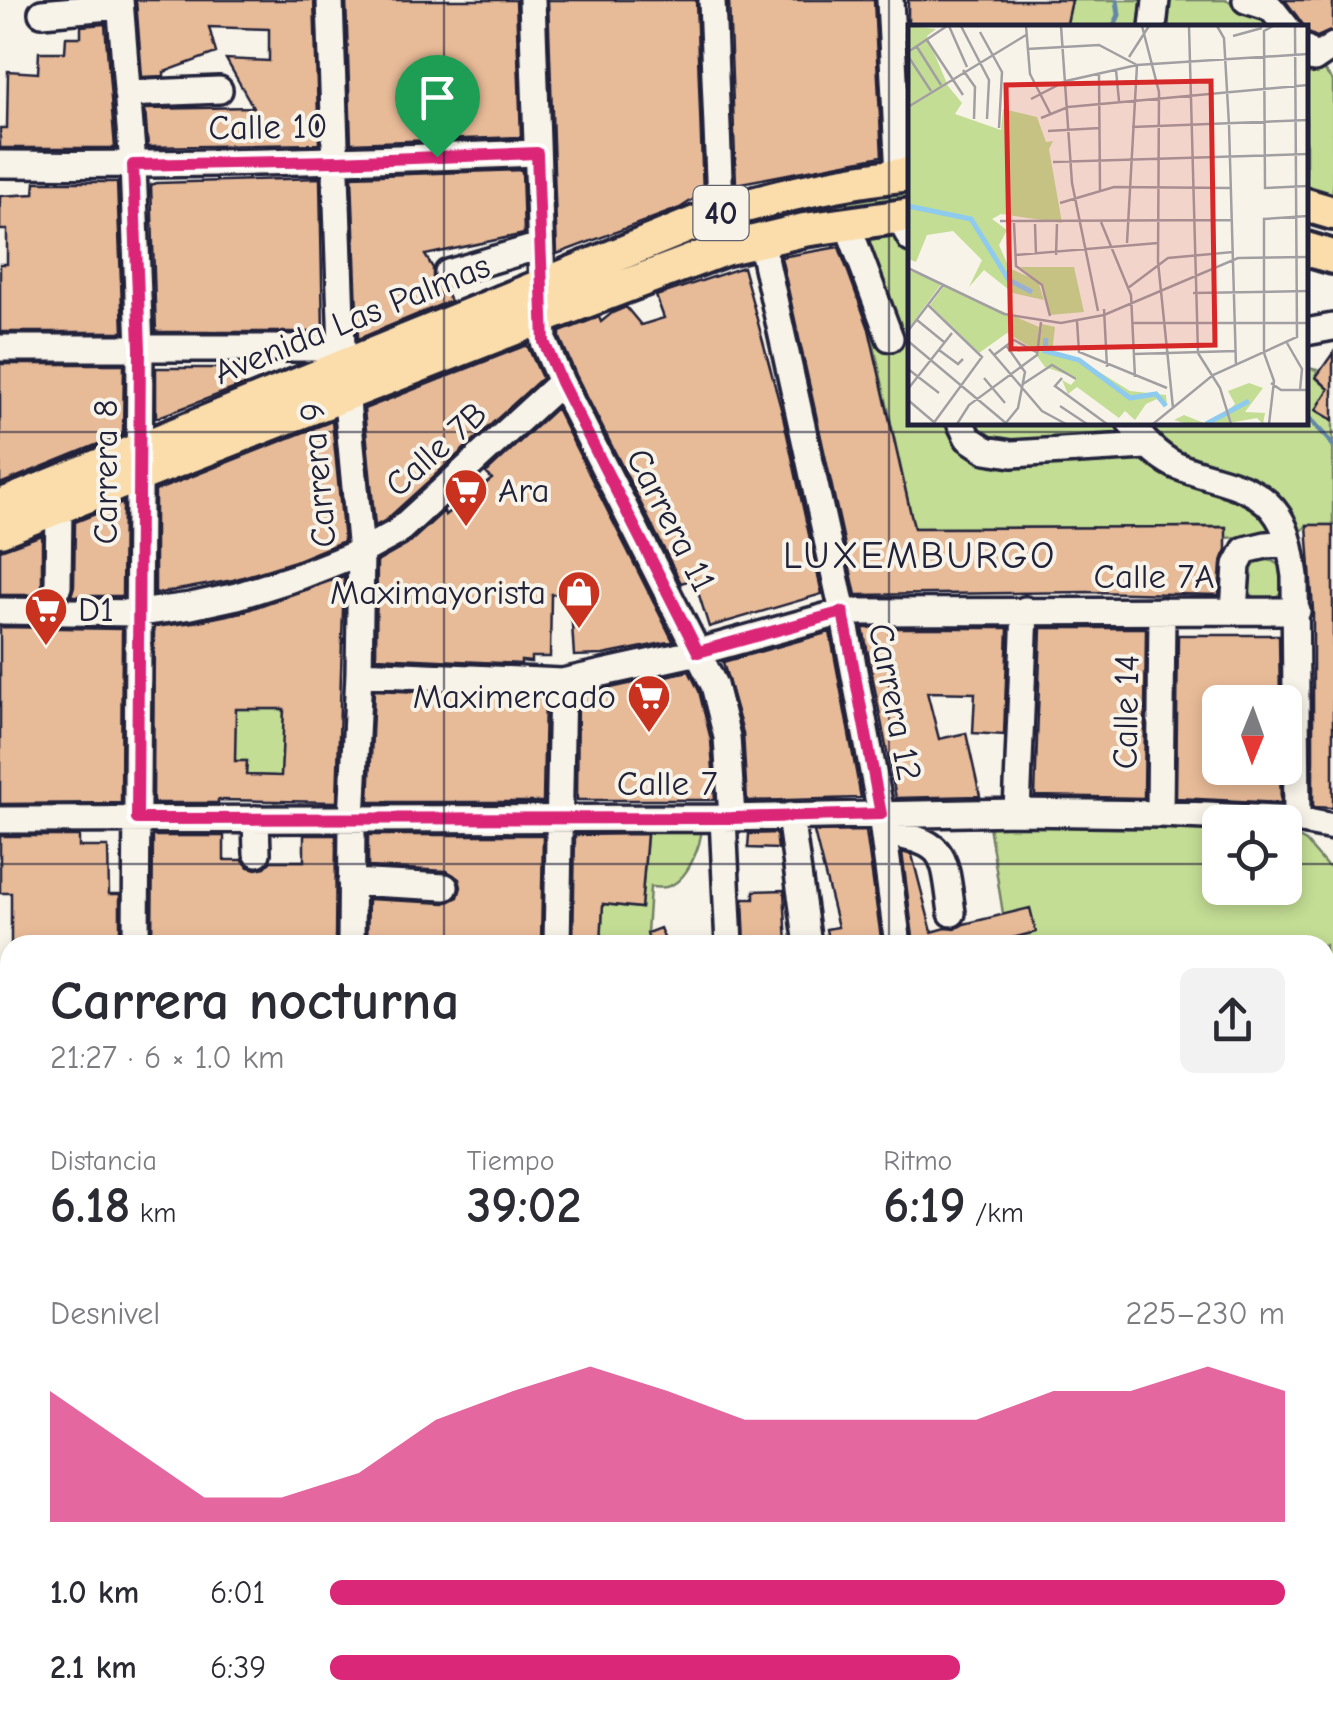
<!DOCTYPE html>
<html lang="es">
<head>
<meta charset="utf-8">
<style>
  :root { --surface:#fff; --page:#f2f2f3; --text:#2b2b33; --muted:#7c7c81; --accent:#db2777 }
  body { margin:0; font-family:"Comic Neue",sans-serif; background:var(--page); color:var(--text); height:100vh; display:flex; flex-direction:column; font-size:38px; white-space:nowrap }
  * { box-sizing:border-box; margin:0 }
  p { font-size:32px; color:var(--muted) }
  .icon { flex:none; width:55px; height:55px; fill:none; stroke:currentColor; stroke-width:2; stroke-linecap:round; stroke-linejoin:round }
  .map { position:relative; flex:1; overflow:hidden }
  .panel { position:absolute; left:0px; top:935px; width:1335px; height:792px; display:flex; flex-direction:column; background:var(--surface); border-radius:30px 30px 0 0; box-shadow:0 5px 15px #0003 }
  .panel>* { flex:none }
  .needle { width:65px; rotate:181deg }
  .controls { position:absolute; left:1202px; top:685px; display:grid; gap:20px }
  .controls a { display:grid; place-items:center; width:100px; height:100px; border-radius:15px; background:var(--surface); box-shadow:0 5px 15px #0003; font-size:50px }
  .pin { position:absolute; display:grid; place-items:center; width:85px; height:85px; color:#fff; margin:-102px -42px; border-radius:50% 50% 50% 0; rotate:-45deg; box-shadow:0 0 10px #0007 }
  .pin .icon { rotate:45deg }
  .round { display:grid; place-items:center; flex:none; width:105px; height:105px; border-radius:15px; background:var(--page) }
  .headline { display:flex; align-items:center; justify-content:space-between; height:170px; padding:0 50px }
  h1 { font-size:55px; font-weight:800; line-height:75px }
  .metrics { display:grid; grid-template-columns:repeat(3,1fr); gap:15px; height:170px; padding:10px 50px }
  .metrics div { display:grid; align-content:center }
  .metrics b { font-size:50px; font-weight:800 }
  .metrics small { font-size:28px; font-weight:400 }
  .metrics p { font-size:28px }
  .chart { height:280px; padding:20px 50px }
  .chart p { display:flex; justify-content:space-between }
  .chart svg { width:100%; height:180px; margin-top:10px; fill:var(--accent); opacity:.7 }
  ul { padding:0 50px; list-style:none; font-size:32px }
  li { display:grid; grid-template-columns:160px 120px 1fr; align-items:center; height:75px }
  li i { height:25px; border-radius:12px; background:var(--accent) }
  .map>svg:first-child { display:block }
  .built { fill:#f2e2d0 }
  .green { fill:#c3dd94; stroke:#728068; stroke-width:2.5 }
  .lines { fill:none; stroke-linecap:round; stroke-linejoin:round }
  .stream { stroke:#6387a7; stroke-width:5 }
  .building { fill:#e8bb98; stroke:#22223b; stroke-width:2.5; fill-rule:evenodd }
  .minor-casing { stroke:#22223b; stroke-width:32 }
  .major-casing { stroke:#22223b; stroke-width:40 }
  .minor { stroke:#f7f3e8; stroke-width:25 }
  .major { stroke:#faddab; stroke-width:32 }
  .route-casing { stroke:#fff; stroke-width:20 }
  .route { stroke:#db2777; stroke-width:12 }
  .grid { fill:none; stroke:#22223b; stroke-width:2.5; stroke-opacity:0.55 }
  .labels { text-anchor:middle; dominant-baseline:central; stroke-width:8; stroke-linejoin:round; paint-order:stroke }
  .shield { fill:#f7f3e8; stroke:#62616f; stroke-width:2.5 }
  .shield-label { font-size:32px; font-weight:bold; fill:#22223b }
  .street-label { font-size:35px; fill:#22223b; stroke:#f7f3e8 }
  .poi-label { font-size:35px; fill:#22223b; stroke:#f7f3e8; text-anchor:start }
  .neighbourhood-label { font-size:38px; letter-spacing:2.5px; fill:#22223b; stroke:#f7f3e8 }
  .inset-river { fill:none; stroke:#8fcbef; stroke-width:5 }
  .inset-road { fill:none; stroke:#a29fa3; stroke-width:2.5 }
  .view { fill:#d62828; fill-opacity:0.15; stroke:#d62828; stroke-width:5 }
  .inset-edge { fill:none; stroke:#22223b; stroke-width:5 }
</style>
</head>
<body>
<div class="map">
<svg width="1333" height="1727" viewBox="0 0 1333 1727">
  <rect width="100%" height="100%" fill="#f7f3e8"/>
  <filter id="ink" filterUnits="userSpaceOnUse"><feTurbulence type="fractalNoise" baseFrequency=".01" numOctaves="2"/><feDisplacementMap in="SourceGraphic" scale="20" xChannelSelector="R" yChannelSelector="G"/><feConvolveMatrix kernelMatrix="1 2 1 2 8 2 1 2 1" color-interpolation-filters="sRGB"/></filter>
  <g filter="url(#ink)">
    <path class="built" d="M 156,1718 L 337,1718 L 339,1727 L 156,1727 Z"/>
    <path class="green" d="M 1072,0 L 1149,0 L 1146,27 L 1066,28 Z
      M 1163,0 L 1225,0 L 1266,13 L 1279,28 L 1160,28 Z
      M 1306,59 L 1318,64 L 1333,81 L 1333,203 L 1306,194 Z
      M 910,184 L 910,204 L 731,233 L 730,223 Z
      M 910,226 L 911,422 L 1122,423 L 1250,498 L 1271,527 L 1269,532 L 1264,535 L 1226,538 L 1225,527 L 914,528 L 852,245 L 854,233 Z
      M 1308,368 L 1317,370 L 1316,378 L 1329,389 L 1316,410 L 1333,420 L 1333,525 L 1307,525 L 1301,532 L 1294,532 L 1178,459 L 1137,423 L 1306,422 L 1306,370 Z
      M1245 580a20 20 0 1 1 40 0a20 20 0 1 1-40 0Z
      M 227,709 L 284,709 L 282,801 L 275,802 L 275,776 L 246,775 L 246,761 L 220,761 Z
      M 988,819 L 1220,826 L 1220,888 L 1285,888 L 1285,831 L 1306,842 L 1326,865 L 1333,869 L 1333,1560 L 1325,1558 L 1325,945 L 1008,945 Z
      M 648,826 L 702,826 C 701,845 688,882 666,887 C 661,888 655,887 650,887 L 647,933 L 650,945 L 601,945 L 603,904 L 641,908 Z"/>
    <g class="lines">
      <path class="stream" d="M 1113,28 L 1119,15 L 1117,0
        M 1306,418 L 1311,420 L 1333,445"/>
    </g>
    <path class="building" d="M 136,0 L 314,0 L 319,144 L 148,147 L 145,109 L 253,107 L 226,59 L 269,61 L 269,29 L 209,27 L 216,53 L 164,72 L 164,76 L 142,77 Z
      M 346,0 L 516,0 L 521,137 L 351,143 Z
      M 548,0 L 696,0 L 703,193 L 680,208 L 557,254 Z
      M 729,0 L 874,0 L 882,156 L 736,184 Z
      M 908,0 L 1072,0 L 1066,28 L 908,28 Z
      M 1285,0 L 1333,0 L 1333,30 L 1317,37 L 1309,33 Z
      M 105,24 L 115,148 L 0,148 L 0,128 L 7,128 L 8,71 L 38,73 L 39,52 L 65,52 L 66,37 L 81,37 L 81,26 Z
      M 522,170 L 524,234 L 425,255 L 433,268 L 433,278 L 438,285 L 444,289 L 450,301 L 358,339 L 352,176 Z
      M 320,178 L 323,332 L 156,332 L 151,185 L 157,183 Z
      M 35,182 L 117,182 L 123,332 L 0,332 L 0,264 L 7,264 L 7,230 L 0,230 L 0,196 L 34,194 Z
      M 839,247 L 869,329 L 914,528 L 1226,527 L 1226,551 L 1221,564 L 1219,595 L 1089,592 L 856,595 L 781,257 Z
      M 743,267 L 783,416 L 822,594 L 709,627 L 694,579 L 681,583 L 576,375 L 560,338 L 560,332 L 599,317 L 601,322 L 612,313 L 626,307 L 641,325 L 664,318 L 656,296 Z
      M 527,345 L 542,378 L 386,520 L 375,526 L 364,409 Z
      M 1333,353 L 1333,420 L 1316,410 L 1329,389 L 1316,377 Z
      M 0,364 L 124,364 L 123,434 L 0,484 Z
      M 156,368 L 236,368 L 240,369 L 243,374 L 244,385 L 156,418 Z
      M 556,408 L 673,641 L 603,655 L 574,656 L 570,593 L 551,594 L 550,657 L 531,657 L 531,662 L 521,661 L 521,664 L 376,657 L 377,562 L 407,545 L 444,511 L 445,515 L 492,479 L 486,473 Z
      M 332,421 L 344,541 L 295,561 L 233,580 L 155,594 L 155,491 Z
      M 123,503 L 122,596 L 71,596 L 74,586 L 75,522 Z
      M 1307,525 L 1333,525 L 1333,808 L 1313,807 L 1313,610 Z
      M 42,535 L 42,586 L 45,595 L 0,595 L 0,550 Z
      M 344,576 L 337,802 L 218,800 L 218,803 L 153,803 L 154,627 L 194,622 L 242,612 ZM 236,709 L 284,709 L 281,776 L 246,775 L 247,761 L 235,761 Z
      M 0,627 L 122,629 L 121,803 L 0,804 Z
      M 863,628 L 1008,628 L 1004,735 L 973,733 L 975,693 L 927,692 L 939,739 L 966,733 L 980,796 L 896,798 Z
      M 1041,628 L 1146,628 L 1144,798 L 1035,796 Z
      M 830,632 L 861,798 L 747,801 L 743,733 L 723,662 Z
      M 1178,635 L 1279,635 L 1280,702 L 1220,702 L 1220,768 L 1280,768 L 1281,803 L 1176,798 Z
      M 689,671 L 699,691 L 711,740 L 715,800 L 577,800 L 578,695 Z
      M 374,690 L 421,692 L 421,696 L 447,697 L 447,693 L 545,698 L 543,802 L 369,802 Z
      M 866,831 L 882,945 L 829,945 L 826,929 L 838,927 L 814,832 Z
      M 776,833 L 778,849 L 748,848 L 749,834 Z
      M 647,834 L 641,908 L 603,904 L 601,945 L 573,945 L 575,835 Z
      M 304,835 L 336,835 L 335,945 L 152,945 L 153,836 L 224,836 L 224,860 L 243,860 L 248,867 L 256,869 L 265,867 L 271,861 L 304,861 Z
      M 368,835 L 543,835 L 541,945 L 367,945 L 368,899 L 445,903 L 458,897 L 461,887 L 459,879 L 447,871 L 368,867 Z
      M 0,836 L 79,836 L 79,847 L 108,847 L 109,894 L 120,894 L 120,945 L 11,945 L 11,893 L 0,893 Z
      M 902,852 L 912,855 L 932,932 L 946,928 L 955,929 L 964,924 L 1030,908 L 1036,932 L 984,945 L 914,945 Z
      M 784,890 L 787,945 L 745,945 L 743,899 L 754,899 L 754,891 Z
      M 660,928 L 667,945 L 650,945 L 647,933 Z"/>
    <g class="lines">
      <g class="minor-casing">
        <path id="minor" d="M 120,0 L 133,165 L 140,348 L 136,945
          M 330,0 L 342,348 L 361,552 L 359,673 L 352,820 L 351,945
          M 532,0 L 544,342 L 561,382 L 714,685 L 727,737 L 732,818
          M 712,0 L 721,229
          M 890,0 L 899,175
          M 1246,0 L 1271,8 L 1287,28
          M 42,13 L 120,6
          M 1153,28 L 1156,0
          M 1306,49 L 1314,59 L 1333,46
          M 127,94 L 219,90
          M 0,164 C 179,166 358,160 537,153
          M 898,216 L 911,239
          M 847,223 L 890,338
          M 761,240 L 843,612 L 881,814 L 898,945
          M 448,273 L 540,246
          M 1306,332 L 1333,327
          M 0,348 L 342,348
          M 960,422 L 968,438 L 986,450 L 1012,454 L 1146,446
          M 1130,422 C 1142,440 1155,455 1175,465 C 1209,481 1256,481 1278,516 C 1289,533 1292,556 1295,576 L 1297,820
          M 58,586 L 59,507
          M 0,611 L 139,613 L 191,606 L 237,596 L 300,576 L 361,552 L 396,533 L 561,382
          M 1234,611 L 1237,565 L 1245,550 L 1266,545 L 1289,543
          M 359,673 L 562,682 L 698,652 L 843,612 L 1297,611
          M 1017,812 L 1025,610
          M 1160,814 L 1162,611
          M 790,816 L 808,945
          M 723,818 L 729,945
          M 256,819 L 257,853
          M 0,820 L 723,818 L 1017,812 L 1160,814 L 1297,820 L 1333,827
          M 884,833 C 948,841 944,855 952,913
          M 351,882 L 445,887
          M 557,945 L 562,682
          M 0,1028 L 10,1029
          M 0,1227 L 10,1227
          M 0,1440 L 10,1441
          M 0,1655 L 10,1654
          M 352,1718 L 354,1727
          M 609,1718 L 610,1727
          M 725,1718 L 726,1727
          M 945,1718 L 945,1727
          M 1150,1718 L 1153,1727
          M 137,1727 L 137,1718
          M 491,1727 L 492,1718
          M 992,1727 L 1013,1718"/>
      </g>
      <g class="major-casing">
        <path id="major" d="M 1306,205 L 1333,213
          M 1306,249 L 1333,257
          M 0,506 L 720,213 C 782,195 846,180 911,174
          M 0,530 L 543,317 L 724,249 L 804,230 L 911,215"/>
      </g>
      <use href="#minor" class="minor"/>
      <use href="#major" class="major"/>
    </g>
  </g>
  <g class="lines" filter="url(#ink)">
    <g class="route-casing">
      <path id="route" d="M 537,153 L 544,342 L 561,382 L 698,652 L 843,612 L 881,814 L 732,818 L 137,819 L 140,348 L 133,165 L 337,161 Z"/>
    </g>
    <use href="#route" class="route"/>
  </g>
  <path class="grid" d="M 444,0 L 444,945M 889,0 L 889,945M 0,432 L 1333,432M 0,864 L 1220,864M 1285,864 L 1333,864M 0,1295 L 10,1295M 1325,1295 L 1333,1295M 444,1718 L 444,1727M 889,1718 L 889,1727"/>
  <defs>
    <g id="supermarket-pin" transform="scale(2.25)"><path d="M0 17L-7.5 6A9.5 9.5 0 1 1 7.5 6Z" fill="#c8321e" stroke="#f7f3e8"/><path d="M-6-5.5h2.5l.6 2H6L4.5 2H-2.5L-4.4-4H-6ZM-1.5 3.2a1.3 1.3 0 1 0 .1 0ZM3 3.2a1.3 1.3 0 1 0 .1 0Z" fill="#fff"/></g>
    <g id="shop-pin" transform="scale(2.25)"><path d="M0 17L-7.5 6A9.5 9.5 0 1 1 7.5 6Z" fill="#c8321e" stroke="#f7f3e8"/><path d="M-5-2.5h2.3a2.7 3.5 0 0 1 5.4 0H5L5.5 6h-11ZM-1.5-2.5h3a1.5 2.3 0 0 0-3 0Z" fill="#fff"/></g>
  </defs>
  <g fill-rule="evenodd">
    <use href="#supermarket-pin" x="466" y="490"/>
    <use href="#shop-pin" x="579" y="592"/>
    <use href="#supermarket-pin" x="46" y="609"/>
    <use href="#supermarket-pin" x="649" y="696"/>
  </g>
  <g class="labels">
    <rect class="shield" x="693.5" y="186" width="55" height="54" rx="8"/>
    <g class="shield-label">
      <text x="721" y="213">40</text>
    </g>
    <g class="street-label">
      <text transform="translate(268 127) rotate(-1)">Calle 10</text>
      <text transform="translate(352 319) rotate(-22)">Avenida Las Palmas</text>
      <text transform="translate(436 449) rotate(-42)">Calle 7B</text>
      <text transform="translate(105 472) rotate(-90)">Carrera 8</text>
      <text transform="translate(318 475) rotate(-95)">Carrera 9</text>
      <text transform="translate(671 520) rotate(63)">Carrera 11</text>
      <text x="1154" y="576">Calle 7A</text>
      <text transform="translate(895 702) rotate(79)">Carrera 12</text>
      <text transform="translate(1126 712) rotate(-89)">Calle 14</text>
      <text x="667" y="783">Calle 7</text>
    </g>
    <g class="poi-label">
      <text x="498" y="490">Ara</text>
      <text x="546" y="592" text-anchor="end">Maximayorista</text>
      <text x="78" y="609">D1</text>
      <text x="616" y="696" text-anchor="end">Maximercado</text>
    </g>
    <g class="neighbourhood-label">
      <text x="920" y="556">LUXEMBURGO</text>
    </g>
  </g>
  <g transform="translate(908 25)">
    <rect width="400" height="400" fill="#f7f3e8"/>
    <path d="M 0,1 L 28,4 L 19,11 L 40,61 L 54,78 L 47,89 L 93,105 L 95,84 L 129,92 L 138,117 L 145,116 L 141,124 L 154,198 L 93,189 L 84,194 L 99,205 L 91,220 L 101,243 L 130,256 L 136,275 L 105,268 L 76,245 L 61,262 L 74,235 L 45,206 L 19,210 L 8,237 L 0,234 ZM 112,242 L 166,242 L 176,287 L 142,290 L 135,260 ZM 0,245 L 34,258 L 0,304 ZM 36,261 L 131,302 L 129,326 L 99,308 L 71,328 L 22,280 ZM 134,299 L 147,302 L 144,328 L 167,332 L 222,366 L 258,370 L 259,380 L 249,374 L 238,379 L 227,395 L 217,386 L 211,393 L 169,362 L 160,369 L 154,355 L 163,360 L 169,353 L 137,342 L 129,331 ZM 341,358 L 355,363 L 337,387 L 357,388 L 355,399 L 349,393 L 315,399 L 279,399 L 266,395 L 276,390 L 296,398 L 317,389 L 327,379 L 320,366 Z" fill="#c3dd94"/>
    <path class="inset-river" d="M 0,181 L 63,194 L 101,255 L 124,267M 138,313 L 137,326 L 171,335 L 222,373 L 248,369 L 258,381M 298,399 L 341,376"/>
    <path class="inset-road" d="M 41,1 L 59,42M 53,1 L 81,55 L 79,94M 118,1 L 122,49 L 142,88M 153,1 L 164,158 L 190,286M 234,1 L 251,67 L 250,237 L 265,383M 281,1 L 290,328 L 312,363 L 323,399M 309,1 L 316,13 L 321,100 L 328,341M 365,1 L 356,6 L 357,163 L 400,161M 72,7 L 94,47 L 91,103M 325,11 L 354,3M 19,15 L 55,70M 9,22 L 33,60M 119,24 L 191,20 L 229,40M 0,27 L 39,1M 0,31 L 23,66M 221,32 L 241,1M 55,45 L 67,62 L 66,94M 208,45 L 211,76M 191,49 L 192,165M 123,74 L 158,56 L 229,40 L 400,29M 0,82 L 118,10M 133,93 L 160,82 L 400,60M 224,102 L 400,95M 140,106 L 192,103M 145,137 L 400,129M 152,178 L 206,162 L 323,163M 92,196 L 324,195M 193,197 L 223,270 L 227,352M 106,198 L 108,241 L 134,260 L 142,291M 127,199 L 128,230M 219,218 L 229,40M 107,230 L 250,218M 148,230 L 149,199M 0,243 L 96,289 L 153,298 L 196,290 L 330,233 L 400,232M 220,263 L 260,233 L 325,227M 285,268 L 400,266M 20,280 L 74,332 L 25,399M 196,284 L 199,342M 9,295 L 36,317M 169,296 L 171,327 L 259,363M 225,298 L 400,298M 0,306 L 35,260M 0,316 L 99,399M 379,318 L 394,344 L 392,365M 81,324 L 134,386 L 158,399M 31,325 L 50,339 L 55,334M 356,328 L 366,356 L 361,399M 356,328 L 356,194 L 400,191M 226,329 L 327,326M 86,330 L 106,315 L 130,328M 0,344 L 31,368M 76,353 L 97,378M 154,353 L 147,361 L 199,399M 363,358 L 373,365 L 400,365M 115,359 L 144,340 L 168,354M 0,364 L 44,308M 0,375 L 27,398M 152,381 L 179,399M 49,399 L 61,380 L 129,330 L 133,297M 97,399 L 110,383 L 117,347 L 98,320M 245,399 L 305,350 L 389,312 L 387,1"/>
    <path class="view" d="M 303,56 L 307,320 L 103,324 L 98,60 Z"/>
    <rect width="400" height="400" class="inset-edge"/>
  </g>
</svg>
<div class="controls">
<a><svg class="needle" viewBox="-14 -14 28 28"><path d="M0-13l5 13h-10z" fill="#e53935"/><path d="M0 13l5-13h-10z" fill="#7c7c81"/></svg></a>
<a><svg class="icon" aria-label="locate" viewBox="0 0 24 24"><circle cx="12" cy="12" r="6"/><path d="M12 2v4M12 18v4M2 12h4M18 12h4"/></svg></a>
</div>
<div class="pin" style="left:437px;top:157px;background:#1e9e55"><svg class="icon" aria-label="arrive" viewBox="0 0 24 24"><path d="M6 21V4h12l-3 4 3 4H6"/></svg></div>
<section class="panel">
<div class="headline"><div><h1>Carrera nocturna</h1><p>21:27 · 6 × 1.0 km</p></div><a class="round"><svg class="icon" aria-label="share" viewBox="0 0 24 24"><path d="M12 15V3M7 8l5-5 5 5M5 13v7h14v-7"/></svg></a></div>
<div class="metrics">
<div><p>Distancia</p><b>6.18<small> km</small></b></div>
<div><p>Tiempo</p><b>39:02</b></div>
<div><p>Ritmo</p><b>6:19<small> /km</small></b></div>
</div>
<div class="chart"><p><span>Desnivel</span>225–230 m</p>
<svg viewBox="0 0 160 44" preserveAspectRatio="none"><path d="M0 44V12L10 25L20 38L30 38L40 32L50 19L60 12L70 6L80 12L90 19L100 19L110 19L120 19L130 12L140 12L150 6L160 12V44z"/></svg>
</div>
<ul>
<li><b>1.0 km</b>6:01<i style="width:100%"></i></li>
<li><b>2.1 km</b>6:39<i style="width:66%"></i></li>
</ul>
</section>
</div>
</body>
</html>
